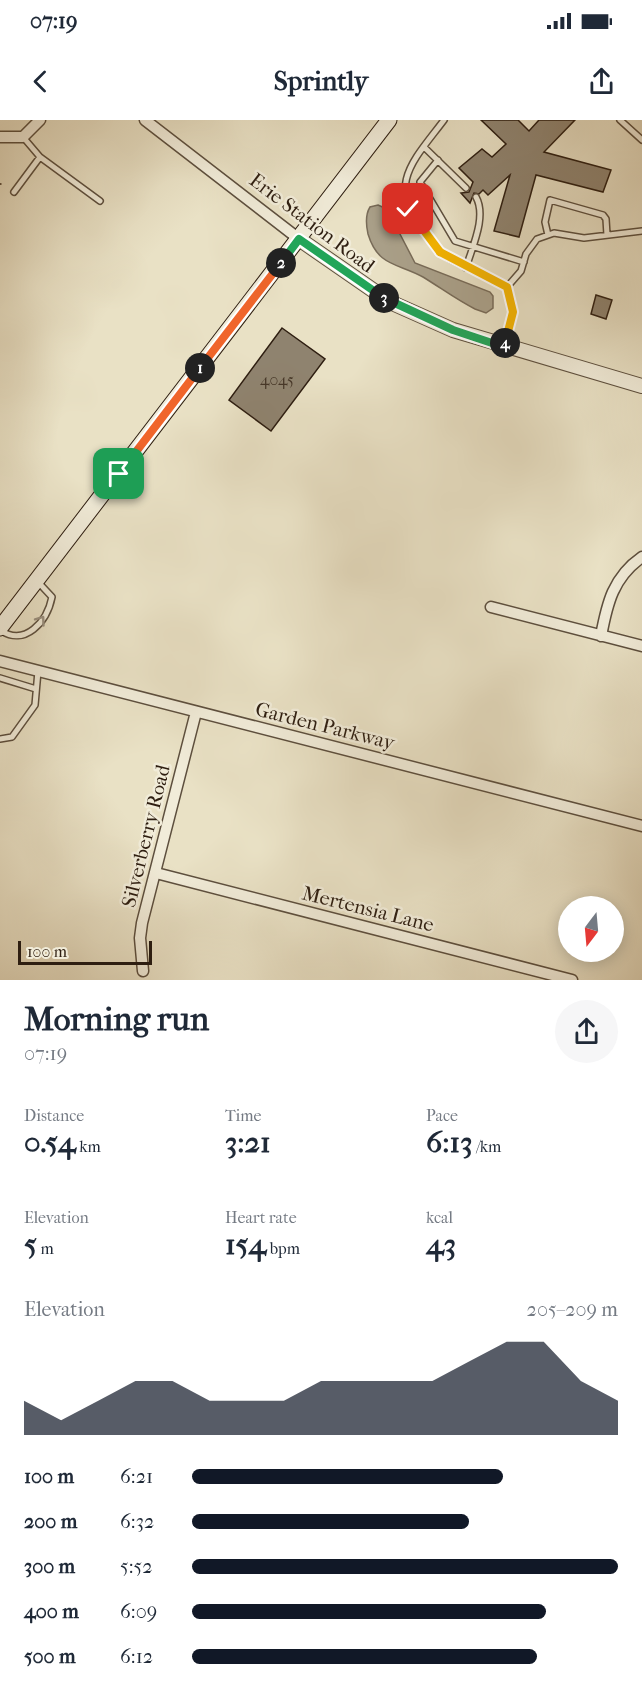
<!DOCTYPE html>
<html lang="en">
<head>
<meta charset="utf-8">
<style>
  :root { --surface:#fff; --page:#f6f6f7; --text:#1f2937; --muted:#747a83; --accent:#111827 }
  body { margin:0; font-family:"IM FELL French Canon",serif; background:var(--page); color:var(--text); height:100vh; display:flex; flex-direction:column; font-size:22px; white-space:nowrap }
  * { box-sizing:border-box; margin:0 }
  p { font-size:20px; color:var(--muted) }
  .icon { flex:none; width:33px; height:33px; fill:none; stroke:currentColor; stroke-width:2; stroke-linecap:round; stroke-linejoin:round }
  .map { position:relative; height:860px; overflow:hidden }
  .sheet { display:flex; flex-direction:column; background:var(--surface); flex:1 }
  .sheet>* { flex:none }
  .needle { width:39px; rotate:196deg }
  .controls { position:absolute; left:558px; top:776px; display:grid; gap:12px }
  .controls a { display:grid; place-items:center; width:66px; height:66px; border-radius:50%; background:var(--surface); box-shadow:0 3px 15px #0003; font-size:30px }
  .scale { position:absolute; left:18px; bottom:15px; width:134px; box-sizing:border-box; padding-left:6px; border:3px solid #2e1e11; border-top:0; font-size:16px; line-height:21px; white-space:nowrap; color:#2e1e11; -webkit-text-stroke:4px #f1ecd9; paint-order:stroke }
  .pin { position:absolute; display:grid; place-items:center; width:51px; height:51px; color:#fff; margin:-26px; border-radius:12px; box-shadow:0 3px 9px #0006 }
  .km { position:absolute; width:30px; height:30px; margin:-15px; border-radius:50%; background:#222; color:#fff; font-size:16px; line-height:30px; text-align:center }
  .round { display:grid; place-items:center; flex:none; width:63px; height:63px; border-radius:32px; background:var(--page) }
  .head { display:flex; align-items:center; justify-content:space-between; height:102px; padding:0 24px }
  h1 { font-size:33px; font-weight:700; line-height:45px }
  .figures { display:grid; grid-template-columns:repeat(3,1fr); gap:9px; height:102px; padding:6px 24px }
  .figures div { display:grid; align-content:center }
  .figures b { font-size:30px; font-weight:700 }
  .figures small { font-size:16px; font-weight:400 }
  .figures p { font-size:16px }
  .chart { height:168px; padding:12px 24px }
  .chart p { display:flex; justify-content:space-between }
  .chart svg { width:100%; height:108px; margin-top:6px; fill:var(--accent); opacity:.7 }
  ul { padding:0 24px; list-style:none; font-size:20px }
  li { display:grid; grid-template-columns:96px 72px 1fr; align-items:center; height:45px }
  li i { height:15px; border-radius:8px; background:var(--accent) }
  .status { display:flex; justify-content:space-between; align-items:center; height:42px; padding:0 30px; background:var(--surface); direction:ltr }
  .status svg { height:16px; fill:currentColor }
  header { display:flex; justify-content:space-between; align-items:center; height:78px; padding:0 24px; background:var(--surface); font-size:27px; font-weight:700 }
  .map>svg:first-child { display:block }
  .water { fill:#a99f88; stroke:#786b58; stroke-width:1.5 }
  .building { fill:#8f836f; stroke:#2e1e11; stroke-width:1.5 }
  .lines { fill:none; stroke-linecap:round; stroke-linejoin:round }
  .service-casing { stroke:#5d4f3e; stroke-width:8 }
  .minor-casing { stroke:#5d4f3e; stroke-width:13 }
  .tertiary-casing { stroke:#5d4f3e; stroke-width:16 }
  .secondary-casing { stroke:#2e1e11; stroke-width:17 }
  .path { stroke:#2e1e11; stroke-width:1.5; stroke-dasharray:1.5 3; stroke-linecap:butt }
  .service { stroke:#f1ecd9; stroke-width:5 }
  .minor { stroke:#f1ecd9; stroke-width:10 }
  .tertiary { stroke:#f1ecd9; stroke-width:14 }
  .secondary { stroke:#f1ecd9; stroke-width:15 }
  .oneway { stroke:#998f7f }
  .split-1-casing { stroke:#fff; stroke-width:12 }
  .split-2-casing { stroke:#fff; stroke-width:12 }
  .split-3-casing { stroke:#fff; stroke-width:12 }
  .split-4-casing { stroke:#fff; stroke-width:12 }
  .split-5-casing { stroke:#fff; stroke-width:12 }
  .split-6-casing { stroke:#fff; stroke-width:12 }
  .split-1 { stroke:#f0652b; stroke-width:8 }
  .split-2 { stroke:#f0652b; stroke-width:8 }
  .split-3 { stroke:#22a559; stroke-width:8 }
  .split-4 { stroke:#22a559; stroke-width:8 }
  .split-5 { stroke:#f5b400; stroke-width:8 }
  .split-6 { stroke:#f5b400; stroke-width:8 }
  .labels { text-anchor:middle; dominant-baseline:central; stroke-width:5; stroke-linejoin:round; paint-order:stroke }
  .number-label { font-size:16px; fill:#463728 }
  .street-label { font-size:20px; fill:#2e1e11; stroke:#f1ecd9 }
</style>
</head>
<body>
<div class="status"><b>07:19</b><svg viewBox="0 0 49 12"><path d="M0 12V9h3v3zM5 12V6h3v6zM10 12V3h3v9zM15 12V0h3v12zM26 1h20v11H26zM47 4h2v5h-2z"/></svg></div>
<header><svg class="icon" aria-label="back" viewBox="0 0 24 24"><path d="M15 5l-7 7 7 7"/></svg>Sprintly<svg class="icon" aria-label="share" viewBox="0 0 24 24"><path d="M12 15V3M7 8l5-5 5 5M5 13v7h14v-7"/></svg></header>
<div class="map">
<svg width="642" height="860" viewBox="0 0 642 860">
  <rect width="100%" height="100%" fill="#e9e1c5"/>
  <filter id="stains"><feTurbulence type="fractalNoise" baseFrequency=".00333" numOctaves="4"/><feColorMatrix values="0 0 0 0 .2 0 0 0 0 .09 0 0 0 0 .02 0 0 0 .5 -.17"/></filter>
  <radialGradient id="worn" r=".72"><stop offset=".6" stop-color="#630" stop-opacity="0"/><stop offset="1" stop-color="#630" stop-opacity=".3"/></radialGradient>
  <path class="water" d="M 378,85 L 387,89 L 415,143 L 490,172 L 493,176 L 493,188 L 486,193 L 475,189 C 457,180 441,168 423,157 C 398,143 378,147 368,114 C 366,105 365,95 370,87 Z"/>
  <path class="building" d="M 481,0 L 518,0 L 529,11 L 539,0 L 575,0 L 544,32 L 611,50 L 603,72 L 536,55 L 519,117 L 494,111 L 510,55 L 488,75 L 483,70 L 479,74 L 474,73 L 470,83 L 461,73 L 469,72 L 473,62 L 459,48 L 482,29 L 492,37 L 506,24 Z
    M 596,175 L 612,180 L 606,199 L 591,194 Z
    M 282,208 L 325,239 L 271,311 L 229,280 Z"/>
  <g class="lines">
    <g class="service-casing">
      <path id="service" d="M 444,0 C 414,40 385,65 424,112 C 430,120 437,131 445,136 C 465,149 487,154 507,167 L 513,192 L 505,223
        M 620,0 L 642,20
        M 23,17 L 40,37 L 100,81
        M 424,27 L 466,68
        M 438,40 L 420,62 L 455,121 L 524,142
        M 14,72 L 40,37
        M 548,115 L 545,102 L 550,80 L 603,95 L 606,99 L 607,115
        M 466,148 C 472,127 487,97 476,77
        M 507,167 L 521,151 L 526,134 L 537,119 L 554,113 L 584,118 L 642,111
        M 0,510 C 25,527 47,502 52,477 L 38,462
        M 0,558 L 36,569
        M 0,619 L 12,617 L 35,585 L 38,551"/>
    </g>
    <g class="minor-casing">
      <path id="minor" d="M 145,0 L 299,119
        M 0,17 L 23,17 L 40,0
        M 491,487 L 642,526
        M 601,516 C 607,484 613,457 642,437
        M 0,541 L 642,706
        M 156,753 L 572,860
        M 143,851 L 140,818 L 142,803 L 196,592"/>
    </g>
    <g class="tertiary-casing">
      <path id="tertiary" d="M 299,119 L 390,182 L 453,210 L 642,266"/>
    </g>
    <g class="secondary-casing">
      <path id="secondary" d="M 0,508 L 389,0"/>
    </g>
    <path class="path" d="M 0,64 L 2,64"/>
    <use href="#service" class="service"/>
    <use href="#minor" class="minor"/>
    <use href="#tertiary" class="tertiary"/>
    <use href="#secondary" class="secondary"/>
  </g>
  <defs><path id="oneway-chevron" d="M-2-3.5L2.5 0L-2 3.5" fill="none" stroke-width="1.6" stroke-linecap="round" stroke-linejoin="round" transform="scale(1.5)"/></defs>
  <use class="oneway" href="#oneway-chevron" transform="translate(41 500) rotate(-54)"/>
  <g class="lines">
    <g class="split-1-casing">
      <path id="split-1" d="M 119,354 L 200,248"/>
    </g>
    <g class="split-2-casing">
      <path id="split-2" d="M 200,248 L 281,143"/>
    </g>
    <g class="split-3-casing">
      <path id="split-3" d="M 281,143 L 299,119 L 384,178"/>
    </g>
    <g class="split-4-casing">
      <path id="split-4" d="M 384,178 L 453,210 L 504,227 L 505,223"/>
    </g>
    <g class="split-5-casing">
      <path id="split-5" d="M 440,132 L 507,167 L 513,192 L 505,223"/>
    </g>
    <g class="split-6-casing">
      <path id="split-6" d="M 408,89 L 440,132"/>
    </g>
    <use href="#split-1" class="split-1"/>
    <use href="#split-2" class="split-2"/>
    <use href="#split-3" class="split-3"/>
    <use href="#split-4" class="split-4"/>
    <use href="#split-5" class="split-5"/>
    <use href="#split-6" class="split-6"/>
  </g>
  <g class="labels">
    <g class="number-label">
      <text x="277" y="259">4045</text>
    </g>
    <g class="street-label">
      <text transform="translate(312 103) rotate(37)">Erie Station Road</text>
      <text transform="translate(325 606) rotate(14)">Garden Parkway</text>
      <text transform="translate(146 716) rotate(-76)">Silverberry Road</text>
      <text transform="translate(368 789) rotate(14)">Mertensia Lane</text>
    </g>
  </g>
  <rect width="100%" height="100%" filter="url(#stains)"/>
  <rect width="100%" height="100%" fill="url(#worn)"/>
</svg>
<div class="controls">
<a><svg class="needle" viewBox="-14 -14 28 28"><path d="M0-13l5 13h-10z" fill="#e53935"/><path d="M0 13l5-13h-10z" fill="#747a83"/></svg></a>
</div>
<div class="scale">100 m</div>
<div class="pin" style="left:119px;top:354px;background:#1e9e55"><svg class="icon" aria-label="arrive" viewBox="0 0 24 24"><path d="M6 21V4h12l-3 4 3 4H6"/></svg></div>
<div class="pin" style="left:408px;top:89px;background:#d93025"><svg class="icon" aria-label="check" viewBox="0 0 24 24"><path d="M5 12l5 5 9-10"/></svg></div>
<b class="km" style="left:200px;top:248px">1</b>
<b class="km" style="left:281px;top:143px">2</b>
<b class="km" style="left:384px;top:178px">3</b>
<b class="km" style="left:505px;top:223px">4</b>
</div>
<section class="sheet">
<div class="head"><div><h1>Morning run</h1><p>07:19</p></div><a class="round"><svg class="icon" aria-label="share" viewBox="0 0 24 24"><path d="M12 15V3M7 8l5-5 5 5M5 13v7h14v-7"/></svg></a></div>
<div class="figures">
<div><p>Distance</p><b>0.54<small> km</small></b></div>
<div><p>Time</p><b>3:21</b></div>
<div><p>Pace</p><b>6:13<small> /km</small></b></div>
</div>
<div class="figures">
<div><p>Elevation</p><b>5<small> m</small></b></div>
<div><p>Heart rate</p><b>154<small> bpm</small></b></div>
<div><p>kcal</p><b>43</b></div>
</div>
<div class="chart"><p><span>Elevation</span>205–209 m</p>
<svg viewBox="0 0 160 44" preserveAspectRatio="none"><path d="M0 44V30L10 38L20 30L30 22L40 22L50 30L60 30L70 30L80 22L90 22L100 22L110 22L120 14L130 6L140 6L150 22L160 30V44z"/></svg>
</div>
<ul>
<li><b>100 m</b>6:21<i style="width:73%"></i></li>
<li><b>200 m</b>6:32<i style="width:65%"></i></li>
<li><b>300 m</b>5:52<i style="width:100%"></i></li>
<li><b>400 m</b>6:09<i style="width:83%"></i></li>
<li><b>500 m</b>6:12<i style="width:81%"></i></li>
</ul>
</section>
</body>
</html>
